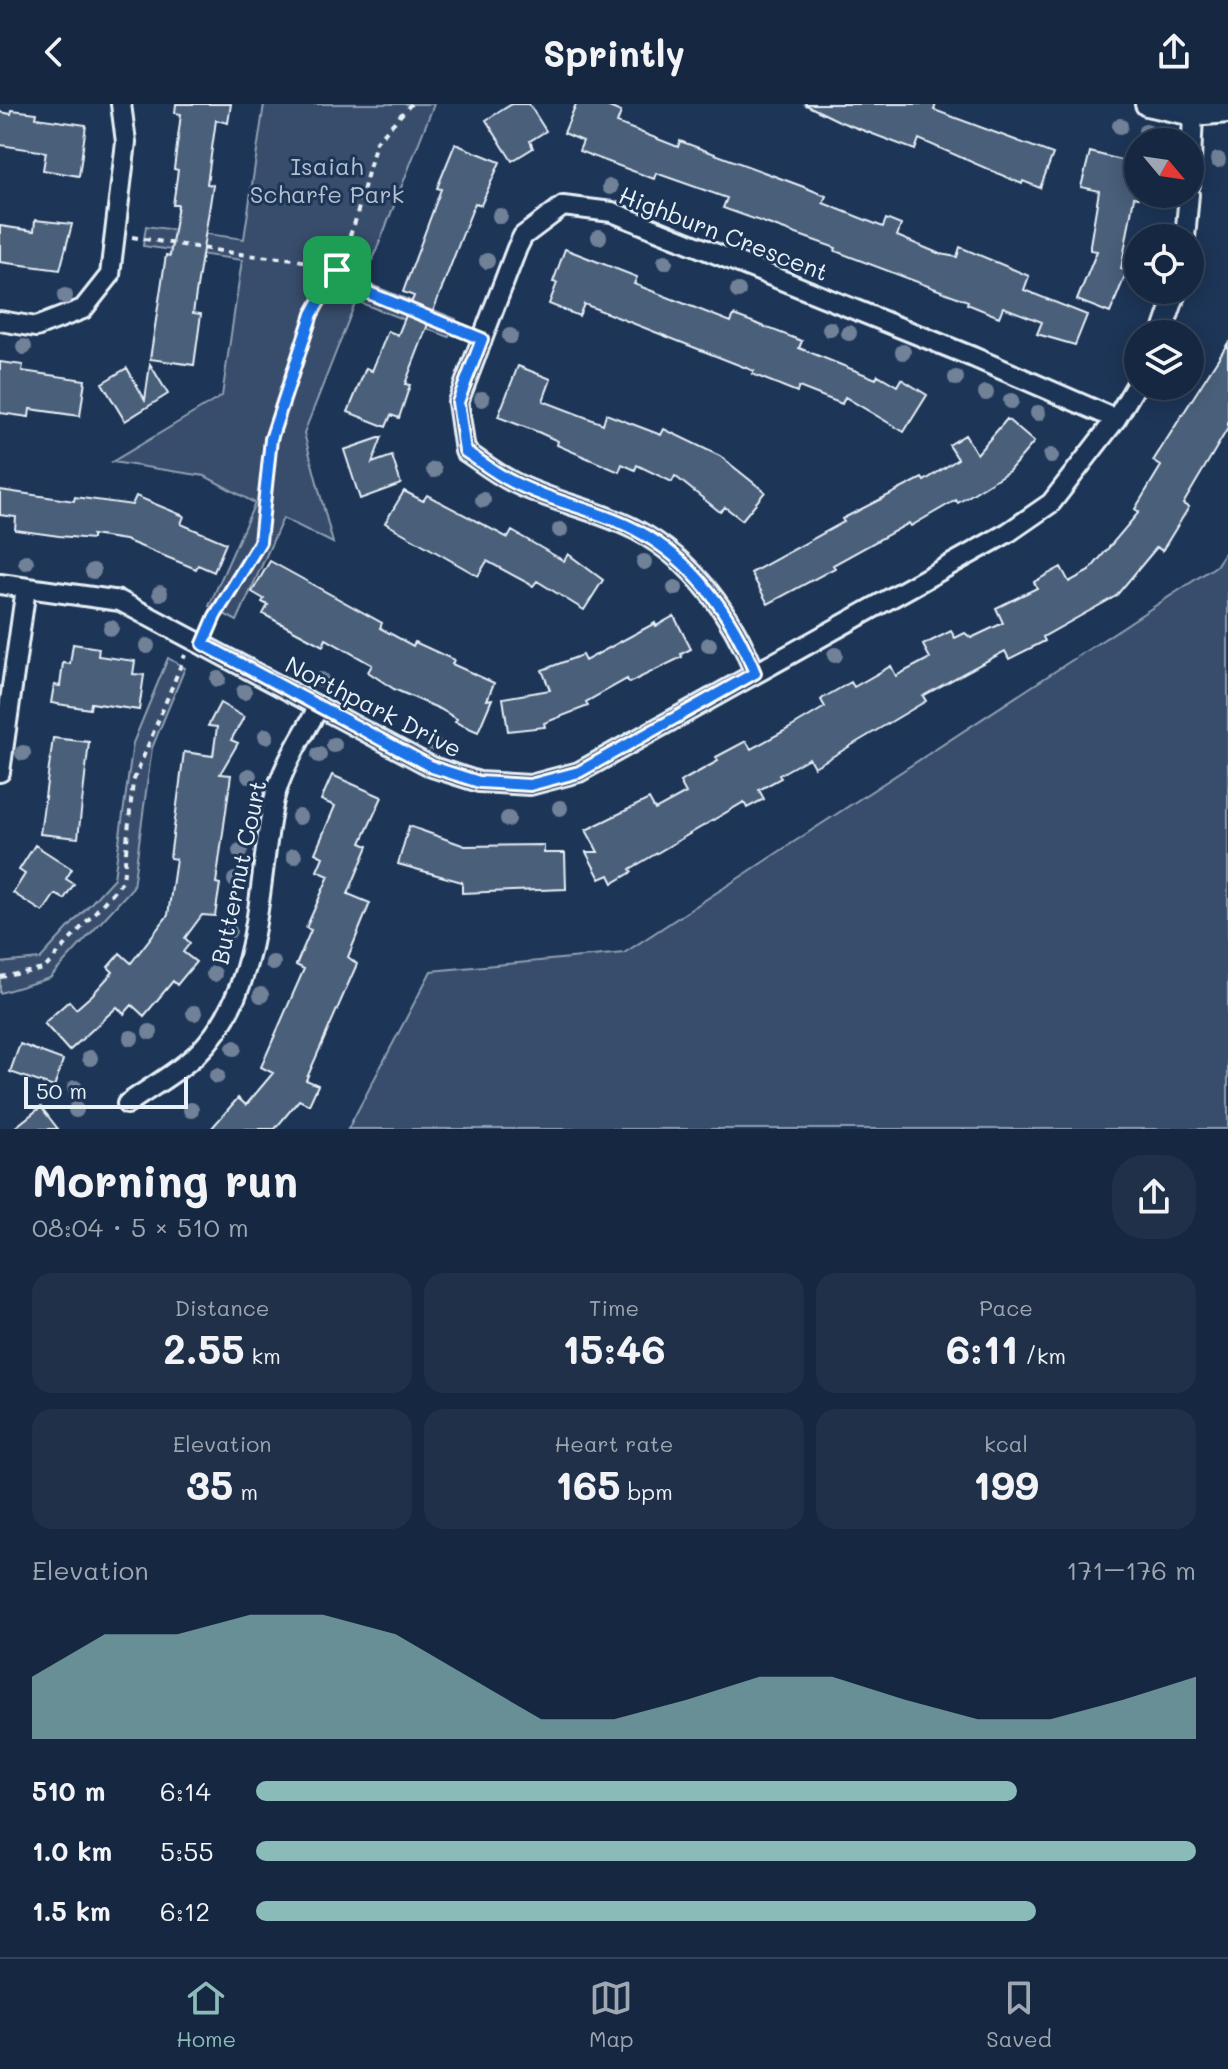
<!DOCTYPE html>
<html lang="en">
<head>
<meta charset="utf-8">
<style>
  :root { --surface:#162841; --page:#1f3048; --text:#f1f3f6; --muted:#9ea6b1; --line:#35445a; --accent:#8bbbb9 }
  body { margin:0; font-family:Mali,sans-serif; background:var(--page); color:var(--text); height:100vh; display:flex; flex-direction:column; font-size:30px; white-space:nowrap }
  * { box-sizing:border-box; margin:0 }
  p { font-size:26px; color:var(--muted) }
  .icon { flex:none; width:44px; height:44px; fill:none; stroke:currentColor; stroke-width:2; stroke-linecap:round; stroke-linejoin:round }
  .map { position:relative; height:1025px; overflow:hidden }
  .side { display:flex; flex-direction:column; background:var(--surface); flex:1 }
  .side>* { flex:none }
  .needle { width:52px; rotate:119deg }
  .buttons { position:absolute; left:1124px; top:24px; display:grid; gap:16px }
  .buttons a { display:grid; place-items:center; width:80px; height:80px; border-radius:50%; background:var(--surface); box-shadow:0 4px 20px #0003,0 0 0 2px var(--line); font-size:40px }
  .scale { position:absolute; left:24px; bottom:20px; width:164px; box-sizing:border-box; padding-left:8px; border:4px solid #e8f1f8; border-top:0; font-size:22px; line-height:28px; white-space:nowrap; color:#e8f1f8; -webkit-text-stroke:6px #1d3557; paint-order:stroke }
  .pin { position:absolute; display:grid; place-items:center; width:68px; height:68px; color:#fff; margin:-34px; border-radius:16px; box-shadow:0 4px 12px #0006 }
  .round { display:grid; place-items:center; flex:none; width:84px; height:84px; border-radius:32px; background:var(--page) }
  .headline { display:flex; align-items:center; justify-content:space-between; height:136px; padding:0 32px }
  h1 { font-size:44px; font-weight:800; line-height:60px }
  .metrics { display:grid; grid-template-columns:repeat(3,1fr); gap:12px; height:136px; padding:8px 32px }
  .metrics div { display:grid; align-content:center; border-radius:20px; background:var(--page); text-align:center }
  .metrics b { font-size:40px; font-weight:800 }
  .metrics small { font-size:22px; font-weight:400 }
  .metrics p { font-size:22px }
  .chart { height:224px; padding:16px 32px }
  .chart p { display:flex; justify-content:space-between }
  .chart svg { width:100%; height:144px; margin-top:8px; fill:var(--accent); opacity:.7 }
  ul { padding:0 32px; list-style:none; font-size:26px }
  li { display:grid; grid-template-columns:128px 96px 1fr; align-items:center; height:60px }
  li i { height:20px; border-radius:10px; background:var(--accent) }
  header { display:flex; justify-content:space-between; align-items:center; height:104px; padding:0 32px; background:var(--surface); font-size:36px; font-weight:800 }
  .tabs { display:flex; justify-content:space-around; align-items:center; height:112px; border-top:2px solid var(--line); background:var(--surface); font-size:22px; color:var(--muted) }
  .tabs a { display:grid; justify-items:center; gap:4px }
  .tabs .active { color:var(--accent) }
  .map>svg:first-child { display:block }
  .green { fill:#374d6c; stroke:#909fb2; stroke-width:2 }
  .building { fill:#495e7a; stroke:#e8f1f8; stroke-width:2 }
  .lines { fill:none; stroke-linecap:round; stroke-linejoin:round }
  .minor-casing { stroke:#e8f1f8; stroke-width:24 }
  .tertiary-casing { stroke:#e8f1f8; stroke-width:28 }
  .path { stroke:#e8f1f8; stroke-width:4; stroke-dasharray:6 6; stroke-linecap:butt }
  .minor { stroke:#1d3557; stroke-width:18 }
  .tertiary { stroke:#1d3557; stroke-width:22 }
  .tree { fill:#708198 }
  .route-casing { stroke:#fff; stroke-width:16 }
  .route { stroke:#1a73e8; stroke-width:10 }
  .labels { text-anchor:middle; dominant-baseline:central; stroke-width:6; stroke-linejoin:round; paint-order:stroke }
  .park-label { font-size:24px; fill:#b3c0ce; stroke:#1d3557 }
  .street-label { font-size:24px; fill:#e8f1f8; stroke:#1d3557 }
</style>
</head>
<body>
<header><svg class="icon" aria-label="back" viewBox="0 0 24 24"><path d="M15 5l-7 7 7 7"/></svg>Sprintly<svg class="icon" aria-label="share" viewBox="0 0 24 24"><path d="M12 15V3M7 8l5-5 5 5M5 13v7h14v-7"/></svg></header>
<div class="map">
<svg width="1228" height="1025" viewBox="0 0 1228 1025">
  <rect width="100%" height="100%" fill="#1d3557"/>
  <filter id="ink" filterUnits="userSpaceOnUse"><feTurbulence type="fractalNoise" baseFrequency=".0125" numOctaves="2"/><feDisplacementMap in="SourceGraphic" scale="16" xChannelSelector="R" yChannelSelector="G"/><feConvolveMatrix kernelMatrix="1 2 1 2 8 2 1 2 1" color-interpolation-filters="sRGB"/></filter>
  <g filter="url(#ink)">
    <path class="green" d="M 264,0 L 434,0 L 364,178 L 456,215 L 449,233 L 356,197 L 304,329 L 333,439 L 283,414 L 237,517 L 209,502 L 255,399 L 205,372 L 112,358 L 222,292 L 242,156 L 143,142 L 146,122 L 244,135 Z
      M 1228,444 L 1228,1025 L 348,1025 L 431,867 L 624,849 L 1216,462 Z
      M 168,554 L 185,564 L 152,644 L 133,783 L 50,874 L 0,889 L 0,859 L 40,855 L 114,774 L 133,639 Z"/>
    <path class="building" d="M 176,0 L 231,0 L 228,19 L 216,16 L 207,80 L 213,81 L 193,209 L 201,210 L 194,261 L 150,255 L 166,151 L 170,152 L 178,101 L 173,101 L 178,66 L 174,65 L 181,10 L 175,9 Z
      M 512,0 L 529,0 L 546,27 L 530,37 L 533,44 L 512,57 L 486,16 Z
      M 576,0 L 602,0 L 621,8 L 617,19 L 678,43 L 680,37 L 804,83 L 826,92 L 823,99 L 883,123 L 886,115 L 901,121 L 897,132 L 940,150 L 957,153 L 960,143 L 1029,172 L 1024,186 L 1087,211 L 1075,241 L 1037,230 L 1042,218 L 1003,203 L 999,213 L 967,200 L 968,197 L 835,147 L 836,144 L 723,104 L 727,94 L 656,69 L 654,75 L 579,47 L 583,37 L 564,29 Z
      M 804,0 L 936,0 L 934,6 L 1053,50 L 1040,84 L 1023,77 L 1022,80 L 919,35 L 915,46 L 841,18 Z
      M 12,6 L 37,9 L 36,14 L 86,21 L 79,72 L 43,66 L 46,48 L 0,41 L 0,8 L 11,10 Z
      M 455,40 L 500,58 L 481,101 L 475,99 L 462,132 L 405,280 L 410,281 L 399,314 L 391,311 L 386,323 L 348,308 L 366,264 L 372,267 L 388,227 L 398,231 L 414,192 L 403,188 L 441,85 L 437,84 Z
      M 1090,48 L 1136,60 L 1133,73 L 1138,74 L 1138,94 L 1134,93 L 1121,165 L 1127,167 L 1110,209 L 1077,196 L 1097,147 L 1090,146 L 1090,141 L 1099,87 L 1081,83 Z
      M 35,116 L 72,120 L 60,166 L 0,158 L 0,122 L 34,127 Z
      M 565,145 L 637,173 L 634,180 L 731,218 L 734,211 L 802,237 L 799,244 L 876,275 L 878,271 L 897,282 L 901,275 L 927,291 L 904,328 L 845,293 L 842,300 L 799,283 L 797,288 L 752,270 L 754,267 L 584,200 L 579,212 L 549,200 L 557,179 L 553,178 Z
      M 1228,239 L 1228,324 L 1183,400 L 1189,403 L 1162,447 L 1157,443 L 1116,492 L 1043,533 L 1045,537 L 1009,555 L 1005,547 L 966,568 L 923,592 L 926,597 L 830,654 L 814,663 L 809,654 L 779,671 L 781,674 L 759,686 L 764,695 L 747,704 L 744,698 L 630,765 L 632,768 L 613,779 L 609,771 L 600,775 L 586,748 L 598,748 L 586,726 L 649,695 L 655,706 L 686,689 L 680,678 L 718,657 L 716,653 L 746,637 L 751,645 L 788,625 L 825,603 L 821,596 L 823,594 L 851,578 L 854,583 L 891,562 L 896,572 L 930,554 L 923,541 L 951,527 L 955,534 L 965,529 L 971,534 L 1003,519 L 996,504 L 1037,484 L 1034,478 L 1061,463 L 1069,478 L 1089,467 L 1139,408 L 1135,405 L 1161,362 L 1153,357 Z
      M 0,258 L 23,261 L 22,267 L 85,276 L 80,312 L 30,305 L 29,313 L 0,309 Z
      M 150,260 L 168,290 L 125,317 L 102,279 L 127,264 L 145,296 Z
      M 518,262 L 551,275 L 543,297 L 603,320 L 606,310 L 661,331 L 664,325 L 720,352 L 765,388 L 742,416 L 725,403 L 720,408 L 675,372 L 672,378 L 637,361 L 635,366 L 622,360 L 619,368 L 557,341 L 558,337 L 538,328 L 498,313 Z
      M 1007,315 L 1034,338 L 1009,367 L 958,399 L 956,396 L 911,422 L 909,419 L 833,461 L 835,464 L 768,500 L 751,469 L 844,418 L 842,415 L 922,374 L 924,377 L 958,355 L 949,341 L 965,331 L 977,350 Z
      M 382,333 L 372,359 L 392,352 L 401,380 L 360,395 L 344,346 Z
      M 0,386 L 74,397 L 75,393 L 132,401 L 136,392 L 184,412 L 181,420 L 226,439 L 214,468 L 198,461 L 196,465 L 125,436 L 92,431 L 92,435 L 59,432 L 15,426 L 16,413 L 0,411 Z
      M 404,387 L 423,397 L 427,391 L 508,434 L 512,427 L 564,457 L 568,450 L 603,476 L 584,506 L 537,477 L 533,482 L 487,457 L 478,472 L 385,419 Z
      M 270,457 L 382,519 L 380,524 L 413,542 L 415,538 L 454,556 L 452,560 L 494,579 L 487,596 L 492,595 L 478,628 L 455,618 L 457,615 L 440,605 L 394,585 L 368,568 L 372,561 L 326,535 L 323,542 L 263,510 L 268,501 L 262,498 L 264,495 L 252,488 Z
      M 674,512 L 691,545 L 681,550 L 682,553 L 629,579 L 627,575 L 586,598 L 588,602 L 544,619 L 545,623 L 508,627 L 503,594 L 550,586 L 542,566 L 582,551 L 585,557 L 655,519 L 656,522 Z
      M 73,540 L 99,544 L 98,552 L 135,557 L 133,570 L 144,571 L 139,606 L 91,599 L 90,605 L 51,599 L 54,581 L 60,582 L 63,559 L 70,560 Z
      M 220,599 L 244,613 L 231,636 L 238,639 L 220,670 L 231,671 L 216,779 L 220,780 L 215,812 L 202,811 L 185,834 L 190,839 L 183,848 L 196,858 L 177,881 L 173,877 L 144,912 L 132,901 L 124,910 L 117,903 L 69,947 L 44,919 L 69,897 L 76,905 L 92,891 L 113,868 L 108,863 L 120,849 L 131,859 L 168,811 L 176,755 L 170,754 L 184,648 L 213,652 L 217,623 L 208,622 Z
      M 53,634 L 89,638 L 78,734 L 40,730 Z
      M 332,671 L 382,693 L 361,739 L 368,742 L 348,790 L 370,799 L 348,853 L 357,860 L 306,976 L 318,981 L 309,1001 L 299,996 L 275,1025 L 211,1025 L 238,994 L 246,1001 L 273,969 L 261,963 L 304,865 L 296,861 L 311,826 L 306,824 L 329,772 L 317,767 L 323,753 L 315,749 L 335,702 L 321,696 Z
      M 409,722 L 465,742 L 544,741 L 544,749 L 565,749 L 566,785 L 462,789 L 462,778 L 398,760 Z
      M 35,741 L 72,765 L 66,775 L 74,780 L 64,795 L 55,790 L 43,808 L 13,789 L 25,770 L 19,766 Z
      M 20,940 L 63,956 L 54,983 L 10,968 Z
      M 41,1003 L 58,1025 L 13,1025 Z"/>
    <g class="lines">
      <g class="minor-casing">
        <path id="minor" d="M 1190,80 L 1193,10
          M 1185,134 L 1189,90
          M 0,217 L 36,223 L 83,205 L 110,171 L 126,38 L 121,0
          M 1162,230 L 1177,186
          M 0,480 L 120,497 L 432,663 L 479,678 L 530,681 L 579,668 L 1009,428 L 1051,399 L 1116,315 L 1138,278
          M 755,569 C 732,511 693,456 636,426 C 597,405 550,398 511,377 C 495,369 480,357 465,347 L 458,298 L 517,144 L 523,132 L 563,102 L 612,108 L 973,253 L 1116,315
          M 0,668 L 26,484
          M 127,1000 C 149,984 177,969 197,950 C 264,885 256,780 274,696 C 282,662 303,632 319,602"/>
      </g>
      <g class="tertiary-casing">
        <path id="tertiary" d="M 1147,0 L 1193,10 L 1228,7"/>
      </g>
      <path class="path" d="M 132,133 L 246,151 L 294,155 L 337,166 L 364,187 L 465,228
        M 211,523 L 260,438 L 271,335 L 312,210 L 337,166 L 355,118 L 376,38 L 411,0
        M 0,873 L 44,865 L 123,777 L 133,678 L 185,551"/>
      <use href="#minor" class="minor"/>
      <use href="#tertiary" class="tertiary"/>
    </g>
    <g class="tree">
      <circle cx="1120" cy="22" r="8"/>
      <circle cx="1146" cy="27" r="8"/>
      <circle cx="1218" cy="56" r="8"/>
      <circle cx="610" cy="83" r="8"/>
      <circle cx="500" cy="112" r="8"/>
      <circle cx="599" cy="133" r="8"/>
      <circle cx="487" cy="157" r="8"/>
      <circle cx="665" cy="158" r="8"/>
      <circle cx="738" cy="187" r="8"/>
      <circle cx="65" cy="192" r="8"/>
      <circle cx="830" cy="225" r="8"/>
      <circle cx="849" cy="229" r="8"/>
      <circle cx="510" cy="232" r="8"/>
      <circle cx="24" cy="243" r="8"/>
      <circle cx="903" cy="248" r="8"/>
      <circle cx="956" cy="274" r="8"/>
      <circle cx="986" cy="289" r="8"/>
      <circle cx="482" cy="295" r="8"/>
      <circle cx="1011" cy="297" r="8"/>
      <circle cx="1038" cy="309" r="8"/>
      <circle cx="1051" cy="352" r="8"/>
      <circle cx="434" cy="366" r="8"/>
      <circle cx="483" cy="396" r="8"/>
      <circle cx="560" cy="426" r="8"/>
      <circle cx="26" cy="458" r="8"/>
      <circle cx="644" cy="458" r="8"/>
      <circle cx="93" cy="467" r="8"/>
      <circle cx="675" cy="484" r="8"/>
      <circle cx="160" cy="489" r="8"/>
      <circle cx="111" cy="524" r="8"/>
      <circle cx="709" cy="541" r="8"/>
      <circle cx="147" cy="542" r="8"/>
      <circle cx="835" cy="551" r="8"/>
      <circle cx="218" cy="575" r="8"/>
      <circle cx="321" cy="576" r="8"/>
      <circle cx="244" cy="588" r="8"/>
      <circle cx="266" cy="632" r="8"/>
      <circle cx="433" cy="639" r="8"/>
      <circle cx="334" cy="641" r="8"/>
      <circle cx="23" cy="649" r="8"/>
      <circle cx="319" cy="651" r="8"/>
      <circle cx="249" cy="672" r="8"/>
      <circle cx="560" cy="704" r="8"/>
      <circle cx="299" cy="713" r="8"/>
      <circle cx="508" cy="715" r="8"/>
      <circle cx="240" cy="747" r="8"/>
      <circle cx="294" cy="752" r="8"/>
      <circle cx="235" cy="776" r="8"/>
      <circle cx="229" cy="827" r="8"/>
      <circle cx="273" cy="859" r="8"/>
      <circle cx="214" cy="870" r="8"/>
      <circle cx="261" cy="891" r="8"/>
      <circle cx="194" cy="909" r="8"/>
      <circle cx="150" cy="928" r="8"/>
      <circle cx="131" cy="934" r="8"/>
      <circle cx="234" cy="944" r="8"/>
      <circle cx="90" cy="954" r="8"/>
      <circle cx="217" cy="972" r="8"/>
      <circle cx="75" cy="984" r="8"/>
      <circle cx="76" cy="1006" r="8"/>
      <circle cx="191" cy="1006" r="8"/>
    </g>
  </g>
  <g class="lines" filter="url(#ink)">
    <g class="route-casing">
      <path id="route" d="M 337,166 L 364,187 L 482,235 L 458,298 L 465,347 C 480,357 495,369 511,377 C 550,398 597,405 636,426 C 693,456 732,511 755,569 L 579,668 L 530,681 L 479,678 L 432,663 L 203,540 L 215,512 L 260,438 L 271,335 L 312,210 Z"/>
    </g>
    <use href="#route" class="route"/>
  </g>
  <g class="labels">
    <g class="park-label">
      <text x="327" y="61">Isaiah<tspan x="327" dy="28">Scharfe Park</tspan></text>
    </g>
    <g class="street-label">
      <text transform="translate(724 129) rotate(21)">Highburn Crescent</text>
      <text transform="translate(374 602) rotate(27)">Northpark Drive</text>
      <text transform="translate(238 768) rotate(-78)">Butternut Court</text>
    </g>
  </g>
</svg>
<div class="buttons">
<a><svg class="needle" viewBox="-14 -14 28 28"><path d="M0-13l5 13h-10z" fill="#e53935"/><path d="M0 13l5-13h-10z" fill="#9ea6b1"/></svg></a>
<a><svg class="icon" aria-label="locate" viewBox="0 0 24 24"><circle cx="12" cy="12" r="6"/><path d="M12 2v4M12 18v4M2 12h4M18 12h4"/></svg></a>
<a><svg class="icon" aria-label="layers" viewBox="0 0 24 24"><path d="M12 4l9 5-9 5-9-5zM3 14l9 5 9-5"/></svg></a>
</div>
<div class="scale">50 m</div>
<div class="pin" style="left:337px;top:166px;background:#1e9e55"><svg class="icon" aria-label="arrive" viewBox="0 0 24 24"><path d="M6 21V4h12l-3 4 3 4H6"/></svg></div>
</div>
<section class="side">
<div class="headline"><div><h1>Morning run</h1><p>08:04 · 5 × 510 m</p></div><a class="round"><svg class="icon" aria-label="share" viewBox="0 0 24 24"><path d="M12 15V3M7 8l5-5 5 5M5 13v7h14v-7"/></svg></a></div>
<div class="metrics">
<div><p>Distance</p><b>2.55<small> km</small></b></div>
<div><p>Time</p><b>15:46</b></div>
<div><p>Pace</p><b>6:11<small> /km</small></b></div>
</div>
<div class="metrics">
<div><p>Elevation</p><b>35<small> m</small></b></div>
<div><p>Heart rate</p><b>165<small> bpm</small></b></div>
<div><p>kcal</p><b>199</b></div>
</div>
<div class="chart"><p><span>Elevation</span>171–176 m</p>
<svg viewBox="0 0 160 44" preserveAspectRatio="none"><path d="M0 44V25L10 12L20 12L30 6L40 6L50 12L60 25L70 38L80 38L90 32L100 25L110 25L120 32L130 38L140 38L150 32L160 25V44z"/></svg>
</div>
<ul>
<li><b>510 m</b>6:14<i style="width:81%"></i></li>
<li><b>1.0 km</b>5:55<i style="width:100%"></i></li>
<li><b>1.5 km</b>6:12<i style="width:83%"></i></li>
</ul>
</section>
<nav class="tabs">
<a class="active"><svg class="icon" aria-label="home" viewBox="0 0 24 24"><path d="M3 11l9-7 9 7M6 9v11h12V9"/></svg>Home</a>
<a><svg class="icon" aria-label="map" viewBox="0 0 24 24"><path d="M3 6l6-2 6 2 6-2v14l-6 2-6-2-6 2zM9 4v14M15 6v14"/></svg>Map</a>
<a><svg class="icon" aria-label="saved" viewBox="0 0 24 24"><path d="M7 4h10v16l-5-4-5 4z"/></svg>Saved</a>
</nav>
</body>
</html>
